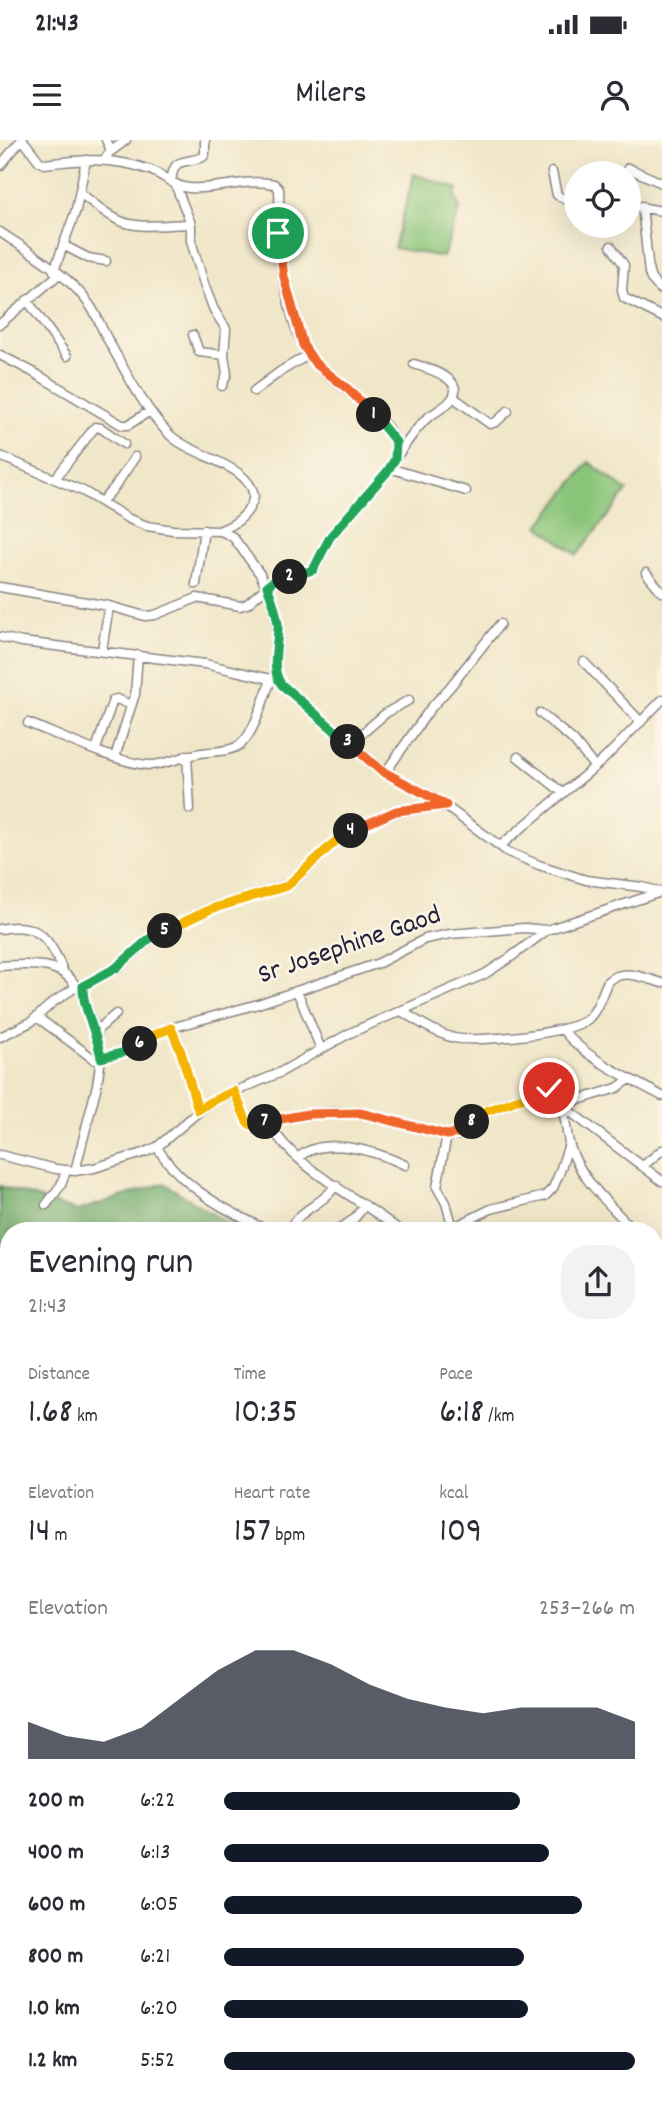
<!DOCTYPE html>
<html lang="en">
<head>
<meta charset="utf-8">
<style>
  :root { --surface:#fff; --page:#f2f2f3; --text:#2b2b33; --muted:#7c7c81; --accent:#111827 }
  body { margin:0; font-family:Dekko,sans-serif; background:var(--page); color:var(--text); height:100vh; display:flex; flex-direction:column; font-size:26px; white-space:nowrap }
  * { box-sizing:border-box; margin:0 }
  p { font-size:23px; color:var(--muted) }
  .icon { flex:none; width:38px; height:38px; fill:none; stroke:currentColor; stroke-width:2; stroke-linecap:round; stroke-linejoin:round }
  .map { position:relative; flex:1; overflow:hidden }
  .sheet { position:absolute; left:0px; top:1082px; width:663px; height:884px; display:flex; flex-direction:column; background:var(--surface); border-radius:28px 28px 0 0; box-shadow:0 7px 28px #0002 }
  .sheet>* { flex:none }
  .buttons { position:absolute; left:564px; top:21px; display:grid; gap:14px }
  .buttons a { display:grid; place-items:center; width:77px; height:77px; border-radius:50%; background:var(--surface); box-shadow:0 7px 28px #0002; font-size:35px }
  .pin { position:absolute; display:grid; place-items:center; width:60px; height:60px; color:#fff; margin:-30px; border:4px solid #fff; border-radius:50%; box-shadow:0 2px 7px #0007 }
  .km { position:absolute; width:35px; height:35px; margin:-18px; border-radius:50%; background:#222; color:#fff; font-size:19px; line-height:35px; text-align:center }
  .round { display:grid; place-items:center; flex:none; width:74px; height:74px; border-radius:28px; background:var(--page) }
  .head { display:flex; align-items:center; justify-content:space-between; height:119px; padding:0 28px }
  h1 { font-size:38px; font-weight:600; line-height:52px }
  .stats { display:grid; grid-template-columns:repeat(3,1fr); gap:10px; height:119px; padding:7px 28px }
  .stats div { display:grid; align-content:center }
  .stats b { font-size:35px; font-weight:600 }
  .stats small { font-size:19px; font-weight:400 }
  .stats p { font-size:19px }
  .chart { height:196px; padding:14px 28px }
  .chart p { display:flex; justify-content:space-between }
  .chart svg { width:100%; height:126px; margin-top:7px; fill:var(--accent); opacity:.7 }
  ul { padding:0 28px; list-style:none; font-size:23px }
  li { display:grid; grid-template-columns:112px 84px 1fr; align-items:center; height:52px }
  li i { height:18px; border-radius:9px; background:var(--accent) }
  .status { display:flex; justify-content:space-between; align-items:center; height:49px; padding:0 35px; background:var(--surface); direction:ltr }
  .status svg { height:19px; fill:currentColor }
  header { display:flex; justify-content:space-between; align-items:center; height:91px; padding:0 28px; background:var(--surface); font-size:32px; font-weight:600 }
  .map>svg:first-child { display:block }
  .green { fill:#89c478; stroke:#56735a; stroke-width:2 }
  .forest { fill:#6eaa68; stroke:#486652; stroke-width:2 }
  .lines { fill:none; stroke-linecap:round; stroke-linejoin:round }
  .minor-casing { stroke:#898482; stroke-width:11 }
  .minor { stroke:#fff; stroke-width:8 }
  .split-1-casing { stroke:#fff; stroke-width:14 }
  .split-2-casing { stroke:#fff; stroke-width:14 }
  .split-3-casing { stroke:#fff; stroke-width:14 }
  .split-4-casing { stroke:#fff; stroke-width:14 }
  .split-5-casing { stroke:#fff; stroke-width:14 }
  .split-6-casing { stroke:#fff; stroke-width:14 }
  .split-7-casing { stroke:#fff; stroke-width:14 }
  .split-8-casing { stroke:#fff; stroke-width:14 }
  .split-9-casing { stroke:#fff; stroke-width:14 }
  .split-1 { stroke:#f0652b; stroke-width:9 }
  .split-2 { stroke:#22a559; stroke-width:9 }
  .split-3 { stroke:#22a559; stroke-width:9 }
  .split-4 { stroke:#f0652b; stroke-width:9 }
  .split-5 { stroke:#f5b400; stroke-width:9 }
  .split-6 { stroke:#22a559; stroke-width:9 }
  .split-7 { stroke:#f5b400; stroke-width:9 }
  .split-8 { stroke:#f0652b; stroke-width:9 }
  .split-9 { stroke:#f5b400; stroke-width:9 }
  .labels { text-anchor:middle; dominant-baseline:central; stroke-width:5; stroke-linejoin:round; paint-order:stroke }
  .street-label { font-size:28px; fill:#22223b; stroke:#fcf5e5 }
</style>
</head>
<body>
<div class="status"><b>21:43</b><svg viewBox="0 0 49 12"><path d="M0 12V9h3v3zM5 12V6h3v6zM10 12V3h3v9zM15 12V0h3v12zM26 1h20v11H26zM47 4h2v5h-2z"/></svg></div>
<header><svg class="icon" aria-label="menu" viewBox="0 0 24 24"><path d="M4 6h16M4 12h16M4 18h16"/></svg>Milers<svg class="icon" aria-label="person" viewBox="0 0 24 24"><circle cx="12" cy="8" r="4"/><path d="M4 21q1-7 8-7t8 7"/></svg></header>
<div class="map">
<svg width="662" height="1964" viewBox="0 0 662 1964">
  <rect width="100%" height="100%" fill="#fcf5e5"/>
  <filter id="ink" filterUnits="userSpaceOnUse"><feTurbulence type="fractalNoise" baseFrequency=".0143" numOctaves="2"/><feDisplacementMap in="SourceGraphic" scale="14" xChannelSelector="R" yChannelSelector="G"/><feConvolveMatrix kernelMatrix="1 2 1 2 8 2 1 2 1" color-interpolation-filters="sRGB"/></filter>
  <filter id="wash" filterUnits="userSpaceOnUse"><feTurbulence type="fractalNoise" baseFrequency=".00686" numOctaves="4" result="noise"/><feDisplacementMap in="SourceGraphic" scale="28" xChannelSelector="R" yChannelSelector="G"/><feGaussianBlur stdDeviation="1.57" result="paint"/><feColorMatrix in="noise" values="0 0 0 0 0 0 0 0 0 0 0 0 0 0 0 0 0 1.4 0 .05"/><feComposite in="paint" operator="in"/></filter>
  <g filter="url(#wash)">
    <rect width="100%" height="100%" fill="#f0e6c8"/>
    <path class="green" d="M 414,34 L 458,49 L 455,56 L 460,68 L 443,117 L 394,108 Z
      M 589,322 L 627,351 L 577,415 L 539,386 Z
      M 655,1785 L 662,1786 L 662,1922 L 655,1920 Z"/>
    <path class="forest" d="M 164,1043 L 238,1090 L 9,1090 L 9,1375 L 0,1380 L 0,1046 L 77,1071 Z
      M 662,1323 L 662,1773 L 654,1772 L 654,1326 Z
      M 9,1541 L 9,1622 L 0,1627 L 0,1547 Z
      M 203,1957 L 202,1957 L 511,1957 L 506,1964 L 219,1964 Z"/>
  </g>
  <g filter="url(#ink)">
    <g class="lines">
      <g class="minor-casing">
        <path id="minor" d="M 110,12 L 126,0
          M 105,19 L 111,10 L 106,0
          M 0,26 L 21,0
          M 628,28 L 662,43
          M 552,32 L 557,55 L 566,60 L 576,61
          M 171,42 C 174,15 183,25 203,17 L 205,14 L 205,0
          M 175,44 L 191,84 L 191,101 L 205,147 L 214,170 L 226,189 L 224,215 L 227,234 L 222,246
          M 80,53 C 92,62 104,73 118,80 C 139,90 168,84 191,84
          M 628,65 L 662,71
          M 642,66 L 649,133 L 651,139 L 662,151
          M 0,92 C 31,113 70,135 91,167 C 98,177 102,190 108,200 C 126,232 144,269 170,295 C 193,317 249,324 254,356 C 250,373 237,384 221,390
          M 63,105 L 88,118 L 106,121
          M 611,106 L 624,125 L 622,150 L 624,158 L 662,177
          M 54,131 L 76,70 L 86,20
          M 27,160 L 67,216
          M 0,184 L 58,135
          M 193,195 L 199,212 L 224,215
          M 0,215 L 31,231 L 122,285 L 128,285 L 150,271
          M 254,251 L 281,231 L 308,215
          M 453,257 L 490,284 L 496,282 L 508,271
          M 0,316 L 83,351 L 129,379 L 147,386 L 173,390 L 221,391 L 233,397 L 260,434 L 274,465 L 278,496 L 275,532 L 278,541 L 380,630 L 433,657 L 508,712 L 539,725 L 586,740 L 642,747 L 662,752
          M 397,316 C 406,304 414,291 425,280 C 432,273 445,268 451,260 C 468,239 426,228 414,224
          M 389,328 L 466,351
          M 55,339 L 95,287 L 101,288 L 124,304
          M 101,362 L 114,348 L 135,317
          M 646,433 L 662,452
          M 196,444 L 204,390
          M 0,447 L 109,466 L 145,476 L 155,475 L 197,458 L 240,466 L 247,464 L 275,440 L 313,430 C 321,420 323,407 331,397 C 347,376 367,357 384,336 C 389,330 396,322 397,313 C 401,281 326,240 309,216 C 291,191 279,123 278,92 C 278,78 280,63 279,49 L 274,44 C 245,38 218,50 189,48 C 174,47 164,35 150,30 C 113,17 82,19 44,24 L 39,21 L 23,0
          M 0,497 L 22,502 L 205,524 L 275,540
          M 102,510 L 109,466
          M 584,522 L 641,582
          M 540,573 L 573,600 L 594,626
          M 28,583 C 59,595 119,624 149,625 C 164,626 185,615 201,613 C 214,611 233,612 242,603 C 255,591 264,557 271,540
          M 350,604 L 386,573 L 409,560
          M 96,609 L 113,560 L 117,559 L 131,565
          M 187,615 L 190,669
          M 115,617 L 135,554 L 138,515
          M 518,617 L 563,653
          M 385,633 L 430,569 L 450,547 L 500,484
          M 500,706 L 603,620 L 662,560
          M 0,789 C 37,781 50,798 63,831
          M 0,826 C 26,824 63,821 76,847
          M 297,851 L 321,909
          M 401,871 C 418,881 435,893 454,898 C 475,903 573,893 588,879 C 598,870 602,853 608,841 C 624,828 645,838 662,843
          M 37,877 L 95,920 L 129,911 L 151,896 L 171,888 L 258,864 L 379,823 L 425,799 L 450,794 L 524,788 L 547,790 L 661,752
          M 171,888 L 181,912 L 198,970
          M 563,890 C 584,918 631,939 662,956
          M 96,891 L 116,874
          M 0,897 L 31,882 L 52,863 L 76,847 L 83,846 L 116,829 L 154,796 L 211,769 L 292,743 L 338,699 L 362,685 L 396,672 L 446,665
          M 234,951 L 244,977 L 251,985 L 308,974 L 335,972 L 361,973 L 441,994 L 458,995 L 466,990 L 484,972 L 549,948 C 565,958 565,986 569,1003 C 579,1039 609,1063 633,1090
          M 560,964 L 662,1041
          M 562,965 L 617,948 L 630,939
          M 268,982 C 296,1031 356,1055 399,1090
          M 447,995 L 437,1047 L 446,1063 L 453,1088
          M 157,1007 C 181,1047 227,1071 267,1090
          M 0,1015 L 56,1029 L 75,1031 L 94,1028 L 143,1013 L 157,1007 L 210,962 L 279,933 L 350,893 L 485,834 L 511,817 L 547,790
          M 298,1018 C 323,994 378,1012 405,1025
          M 643,1026 L 662,1010
          M 75,1031 L 97,945 L 101,918 L 96,891 L 84,861 L 83,846
          M 46,1065 L 61,1045 L 66,1031
          M 289,1090 C 299,1069 323,1065 336,1045
          M 338,1090 L 354,1079 L 365,1065
          M 448,1090 L 491,1069 L 545,1056 L 553,1048 L 559,1034 L 569,1004
          M 654,1118 L 662,1128
          M 654,1321 L 662,1318
          M 0,1643 L 9,1638
          M 0,1683 L 9,1694
          M 0,1817 L 9,1801
          M 144,1956 L 149,1964
          M 47,1964 L 55,1956"/>
      </g>
      <use href="#minor" class="minor"/>
    </g>
  </g>
  <g class="lines" filter="url(#ink)">
    <g class="split-1-casing">
      <path id="split-1" d="M 278,93 L 284,137 L 303,205 L 315,223 L 349,250 L 374,275"/>
    </g>
    <g class="split-2-casing">
      <path id="split-2" d="M 290,437 L 313,430 L 330,397 L 387,332 L 395,319 L 396,302 L 374,275"/>
    </g>
    <g class="split-3-casing">
      <path id="split-3" d="M 290,437 L 275,440 L 267,446 C 272,458 276,471 278,484 C 279,503 269,530 282,545 L 348,602"/>
    </g>
    <g class="split-4-casing">
      <path id="split-4" d="M 348,602 L 380,630 L 446,665 L 396,671 L 351,691"/>
    </g>
    <g class="split-5-casing">
      <path id="split-5" d="M 165,791 L 211,769 L 287,746 L 338,699 L 351,691"/>
    </g>
    <g class="split-6-casing">
      <path id="split-6" d="M 140,904 L 129,911 L 101,918 C 98,895 82,868 83,846 L 116,828 L 149,799 L 165,791"/>
    </g>
    <g class="split-7-casing">
      <path id="split-7" d="M 140,904 L 151,896 L 171,888 L 181,912 L 198,970 L 210,962 L 234,951 L 247,982 L 251,985 L 265,982"/>
    </g>
    <g class="split-8-casing">
      <path id="split-8" d="M 265,982 L 308,974 L 361,973 L 447,995 L 463,992 L 472,982"/>
    </g>
    <g class="split-9-casing">
      <path id="split-9" d="M 472,982 L 484,972 L 549,948"/>
    </g>
    <use href="#split-1" class="split-1"/>
    <use href="#split-2" class="split-2"/>
    <use href="#split-3" class="split-3"/>
    <use href="#split-4" class="split-4"/>
    <use href="#split-5" class="split-5"/>
    <use href="#split-6" class="split-6"/>
    <use href="#split-7" class="split-7"/>
    <use href="#split-8" class="split-8"/>
    <use href="#split-9" class="split-9"/>
  </g>
  <g class="labels">
    <g class="street-label">
      <text transform="translate(350 807) rotate(-19)">Sr Josephine Gaod</text>
    </g>
  </g>
</svg>
<div class="buttons">
<a><svg class="icon" aria-label="locate" viewBox="0 0 24 24"><circle cx="12" cy="12" r="6"/><path d="M12 2v4M12 18v4M2 12h4M18 12h4"/></svg></a>
</div>
<div class="pin" style="left:278px;top:93px;background:#1e9e55"><svg class="icon" aria-label="arrive" viewBox="0 0 24 24"><path d="M6 21V4h12l-3 4 3 4H6"/></svg></div>
<div class="pin" style="left:549px;top:948px;background:#d93025"><svg class="icon" aria-label="check" viewBox="0 0 24 24"><path d="M5 12l5 5 9-10"/></svg></div>
<b class="km" style="left:374px;top:275px">1</b>
<b class="km" style="left:290px;top:437px">2</b>
<b class="km" style="left:348px;top:602px">3</b>
<b class="km" style="left:351px;top:691px">4</b>
<b class="km" style="left:165px;top:791px">5</b>
<b class="km" style="left:140px;top:904px">6</b>
<b class="km" style="left:265px;top:982px">7</b>
<b class="km" style="left:472px;top:982px">8</b>
<section class="sheet">
<div class="head"><div><h1>Evening run</h1><p>21:43</p></div><a class="round"><svg class="icon" aria-label="share" viewBox="0 0 24 24"><path d="M12 15V3M7 8l5-5 5 5M5 13v7h14v-7"/></svg></a></div>
<div class="stats">
<div><p>Distance</p><b>1.68<small> km</small></b></div>
<div><p>Time</p><b>10:35</b></div>
<div><p>Pace</p><b>6:18<small> /km</small></b></div>
</div>
<div class="stats">
<div><p>Elevation</p><b>14<small> m</small></b></div>
<div><p>Heart rate</p><b>157<small> bpm</small></b></div>
<div><p>kcal</p><b>109</b></div>
</div>
<div class="chart"><p><span>Elevation</span>253–266 m</p>
<svg viewBox="0 0 160 44" preserveAspectRatio="none"><path d="M0 44V31L10 36L20 38L30 33L40 23L50 13L60 6L70 6L80 11L90 18L100 23L110 26L120 28L130 26L140 26L150 26L160 31V44z"/></svg>
</div>
<ul>
<li><b>200 m</b>6:22<i style="width:72%"></i></li>
<li><b>400 m</b>6:13<i style="width:79%"></i></li>
<li><b>600 m</b>6:05<i style="width:87%"></i></li>
<li><b>800 m</b>6:21<i style="width:73%"></i></li>
<li><b>1.0 km</b>6:20<i style="width:74%"></i></li>
<li><b>1.2 km</b>5:52<i style="width:100%"></i></li>
</ul>
</section>
</div>
</body>
</html>
